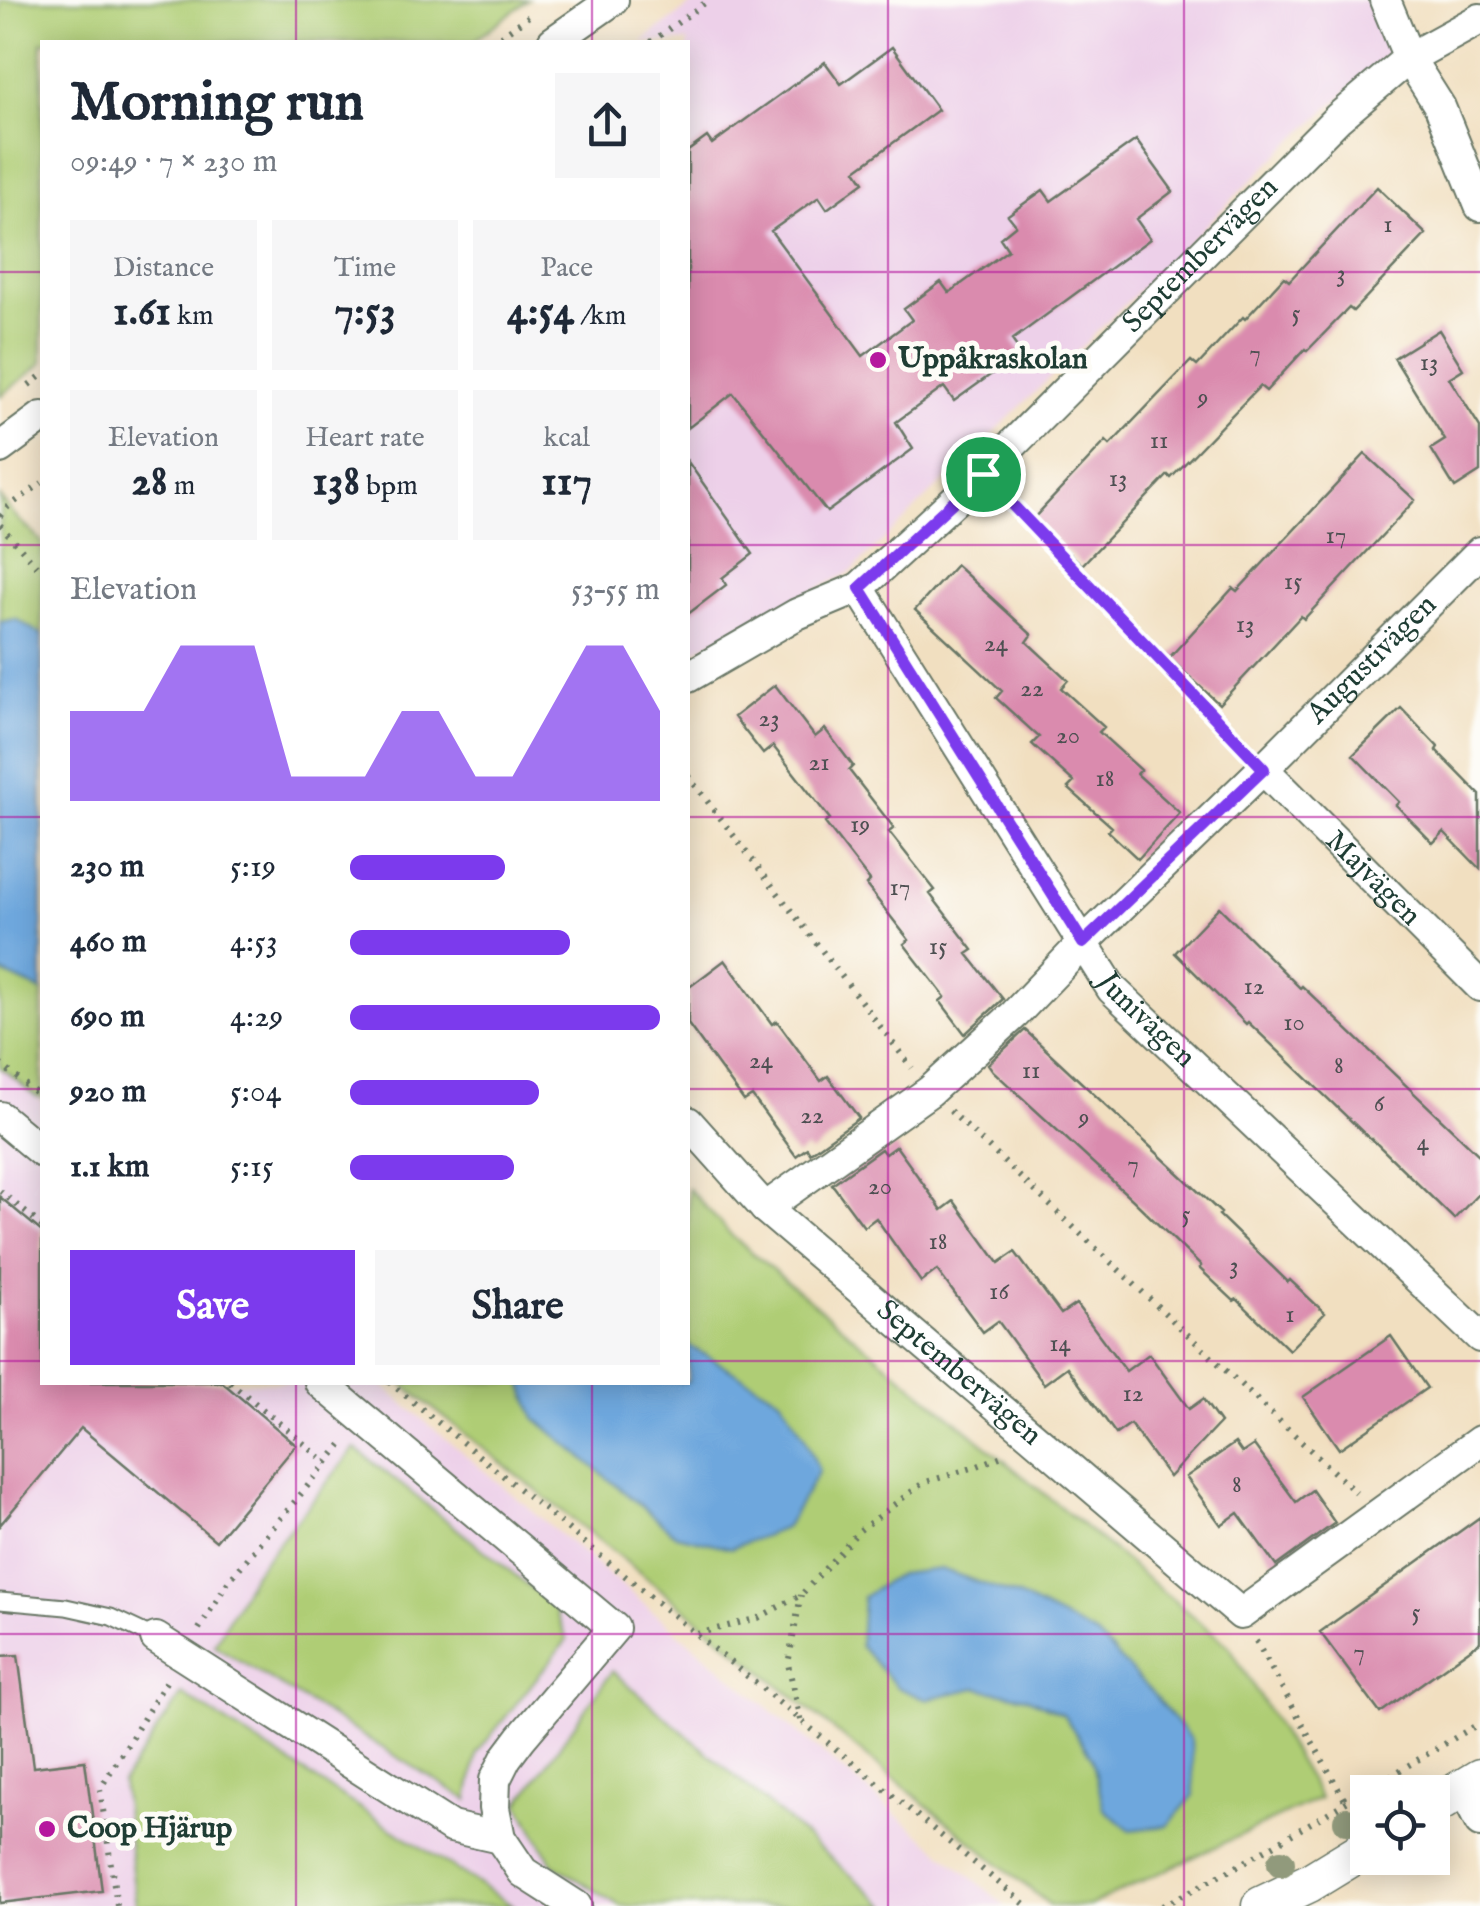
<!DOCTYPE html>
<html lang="en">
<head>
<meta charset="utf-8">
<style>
  :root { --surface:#fff; --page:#f6f6f7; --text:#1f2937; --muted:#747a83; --accent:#7c3aed }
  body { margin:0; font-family:"IM FELL English",serif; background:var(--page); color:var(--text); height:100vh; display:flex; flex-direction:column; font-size:38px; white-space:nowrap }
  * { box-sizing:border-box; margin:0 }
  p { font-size:32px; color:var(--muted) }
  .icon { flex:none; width:55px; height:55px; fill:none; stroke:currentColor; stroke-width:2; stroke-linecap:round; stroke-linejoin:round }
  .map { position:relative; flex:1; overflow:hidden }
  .side { position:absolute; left:40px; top:40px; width:650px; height:1345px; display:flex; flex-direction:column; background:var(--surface); border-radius:0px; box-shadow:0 5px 25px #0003 }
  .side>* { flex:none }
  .controls { position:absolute; left:1350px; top:1775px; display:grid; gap:20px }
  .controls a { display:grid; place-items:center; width:100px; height:100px; border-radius:0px; background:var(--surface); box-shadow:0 5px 25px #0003; font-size:50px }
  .pin { position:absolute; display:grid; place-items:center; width:85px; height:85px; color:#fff; margin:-42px; border:5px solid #fff; border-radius:50%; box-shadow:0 2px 10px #0007 }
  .round { display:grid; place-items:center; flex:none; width:105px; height:105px; border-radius:0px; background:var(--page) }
  .headline { display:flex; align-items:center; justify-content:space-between; height:170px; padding:0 30px }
  h1 { font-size:55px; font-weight:700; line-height:75px }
  .metrics { display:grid; grid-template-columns:repeat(3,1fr); gap:15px; height:170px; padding:10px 30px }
  .metrics div { display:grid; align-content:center; border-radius:0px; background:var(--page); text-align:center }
  .metrics b { font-size:42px; font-weight:700 }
  .metrics small { font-size:28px; font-weight:400 }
  .metrics p { font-size:28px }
  .chart { height:280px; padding:20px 30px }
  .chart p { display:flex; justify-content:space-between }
  .chart svg { width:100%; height:180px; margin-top:10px; fill:var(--accent); opacity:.7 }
  .primary-button { display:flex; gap:20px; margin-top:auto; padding:20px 30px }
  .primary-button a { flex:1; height:115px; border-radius:0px; background:var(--accent); color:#fff; font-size:40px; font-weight:700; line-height:115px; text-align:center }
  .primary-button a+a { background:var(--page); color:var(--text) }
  ul { padding:0 30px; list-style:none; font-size:32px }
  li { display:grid; grid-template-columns:160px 120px 1fr; align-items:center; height:75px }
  li i { height:25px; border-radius:12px; background:var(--accent) }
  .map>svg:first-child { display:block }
  .built { fill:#edd0e9 }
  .green { fill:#afcd74; stroke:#678554; stroke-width:2.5 }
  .water { fill:#6ea7dd; stroke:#467288; stroke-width:2.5 }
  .building { fill:#da8bae }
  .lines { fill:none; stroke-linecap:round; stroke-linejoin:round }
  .service-casing { stroke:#687665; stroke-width:19 }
  .minor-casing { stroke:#687665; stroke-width:34 }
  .tertiary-casing { stroke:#687665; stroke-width:41 }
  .path { stroke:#687665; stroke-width:6; stroke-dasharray:2.5 8; stroke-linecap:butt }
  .service { stroke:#fff; stroke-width:15 }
  .minor { stroke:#fff; stroke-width:30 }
  .tertiary { stroke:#fff; stroke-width:38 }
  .tree { fill:#919a7c }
  .route-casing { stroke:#fff; stroke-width:20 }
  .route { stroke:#7c3aed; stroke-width:12 }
  .grid { fill:none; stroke:#b5179e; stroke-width:2.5; stroke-opacity:0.55 }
  .poi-dot { fill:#b5179e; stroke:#fdfcf7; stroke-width:4 }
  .labels { text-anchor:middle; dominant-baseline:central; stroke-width:10; stroke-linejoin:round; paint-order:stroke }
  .number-label { font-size:25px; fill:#4e5052 }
  .street-label { font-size:30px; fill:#1f3d34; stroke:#fdfcf7 }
  .poi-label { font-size:30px; font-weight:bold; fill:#1f3d34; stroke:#fdfcf7; text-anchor:start }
</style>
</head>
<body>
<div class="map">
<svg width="1480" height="1906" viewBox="0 0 1480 1906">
  <rect width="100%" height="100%" fill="#fdfcf7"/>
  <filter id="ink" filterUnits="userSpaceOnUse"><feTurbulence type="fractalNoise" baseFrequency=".01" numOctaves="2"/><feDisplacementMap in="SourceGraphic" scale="20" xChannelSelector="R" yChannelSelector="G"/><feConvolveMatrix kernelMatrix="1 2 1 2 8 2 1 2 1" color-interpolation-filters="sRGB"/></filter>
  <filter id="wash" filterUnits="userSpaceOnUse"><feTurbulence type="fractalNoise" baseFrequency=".0048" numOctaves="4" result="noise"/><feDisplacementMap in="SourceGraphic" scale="40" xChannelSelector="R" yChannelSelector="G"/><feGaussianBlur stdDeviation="2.25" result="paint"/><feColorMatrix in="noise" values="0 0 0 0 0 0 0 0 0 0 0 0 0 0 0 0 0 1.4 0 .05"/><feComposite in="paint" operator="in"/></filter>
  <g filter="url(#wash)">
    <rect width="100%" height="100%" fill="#f1dfc0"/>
    <path class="built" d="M 698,0 L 1377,0 L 1393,50 L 1285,148 L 851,572 L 688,654 L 688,42 L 641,42 Z
      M 0,1067 L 42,1102 L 42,1382 L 379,1383 L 1006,1906 L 0,1906 Z"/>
    <path class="green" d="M 0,0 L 528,0 L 472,42 L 42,42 L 42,364 L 0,396 Z
      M 0,497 L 14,515 L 42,542 L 42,635 L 16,619 L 0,622 Z
      M 0,972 L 42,991 L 42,1098 L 40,1096 L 37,1097 L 0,1067 Z
      M 688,1188 L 733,1237 L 1230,1647 L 1320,1798 L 1089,1906 L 1051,1906 L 663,1591 L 401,1383 L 688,1382 Z
      M 355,1448 L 553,1605 L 567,1640 L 477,1753 L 468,1800 L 214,1645 L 253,1574 Z
      M 612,1671 L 887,1906 L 620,1906 L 553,1864 L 519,1804 Z
      M 182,1694 L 513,1906 L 136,1906 L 122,1782 Z"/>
    <path class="water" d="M 16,619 L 42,635 L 42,991 L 0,972 L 0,622 Z
      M 688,1345 L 781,1399 L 804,1436 L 819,1471 L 785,1528 L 731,1548 L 676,1535 L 535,1418 L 522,1383 L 688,1382 Z
      M 941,1569 L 1018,1596 L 1097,1636 L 1154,1695 L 1191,1740 L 1194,1795 L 1167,1826 L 1130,1830 L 1104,1809 L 1092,1758 L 1063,1714 L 1026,1697 L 976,1688 L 925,1699 L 898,1688 L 860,1646 L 863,1597 L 899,1574 Z"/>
    <g id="blocks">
      <path class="building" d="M 892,47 L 938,110 L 856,170 L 864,182 L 827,209 L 819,197 L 771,231 L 863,356 L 912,320 L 904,309 L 941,282 L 949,293 L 1008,250 L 1000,238 L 1016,225 L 1008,215 L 1043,190 L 1051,201 L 1136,140 L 1173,191 L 1136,219 L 1150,239 L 1012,340 L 1021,353 L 954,401 L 944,387 L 896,422 L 913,449 L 827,512 L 733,393 L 688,428 L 688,151 L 707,137 L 712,144 L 825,62 L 841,84 Z
        M 1377,187 L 1426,234 L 1353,311 L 1349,308 L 1307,351 L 1305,349 L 1266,391 L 1260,386 L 1171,478 L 1168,475 L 1082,565 L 1033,519 L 1106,441 L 1110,445 L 1191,361 L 1197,366 L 1243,317 L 1245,319 L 1284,277 L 1289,281 Z
        M 1439,330 L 1463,369 L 1449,378 L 1480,427 L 1480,472 L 1455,488 L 1431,449 L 1445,440 L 1394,358 Z
        M 1365,454 L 1415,500 L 1304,619 L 1301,616 L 1219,704 L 1169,658 L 1233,588 L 1237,591 Z
        M 688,462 L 753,554 L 722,578 L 726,585 L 688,614 Z
        M 956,565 L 1032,635 L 1027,642 L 1068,680 L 1061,688 L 1104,727 L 1099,732 L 1141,770 L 1137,774 L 1180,813 L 1138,859 L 1108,831 L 1112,827 L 1068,788 L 1074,782 L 1032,744 L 1039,737 L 996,698 L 1002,691 L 915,610 Z
        M 775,685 L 815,737 L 825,729 L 853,766 L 849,770 L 894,828 L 889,832 L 935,890 L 930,894 L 973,950 L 967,954 L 1003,999 L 965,1034 L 940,1001 L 945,997 L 904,944 L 909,940 L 866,885 L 870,881 L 825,823 L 830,819 L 773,746 L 763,754 L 734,717 Z
        M 1401,708 L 1438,747 L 1436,750 L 1480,795 L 1480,869 L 1444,832 L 1433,843 L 1396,805 L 1399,802 L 1353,755 Z
        M 1219,907 L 1300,988 L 1302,986 L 1480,1156 L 1480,1192 L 1454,1219 L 1372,1139 L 1371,1140 L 1248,1022 L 1246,1024 L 1175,953 Z
        M 725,960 L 772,1024 L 777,1021 L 821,1081 L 828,1076 L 859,1118 L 810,1153 L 807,1148 L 796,1156 L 752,1096 L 744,1101 L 688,1024 L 688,988 Z
        M 1025,1030 L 1186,1180 L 1221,1213 L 1219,1215 L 1288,1282 L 1290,1280 L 1325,1313 L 1289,1350 L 1237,1299 L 1234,1301 L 1199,1268 L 1201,1266 L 1133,1200 L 993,1071 L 988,1064 Z
        M 896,1146 L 942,1210 L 954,1201 L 999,1263 L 1015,1252 L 1061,1314 L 1076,1304 L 1126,1371 L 1149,1354 L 1189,1409 L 1203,1399 L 1220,1423 L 1169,1477 L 1130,1424 L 1116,1434 L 1067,1367 L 1044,1384 L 998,1321 L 983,1332 L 937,1270 L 921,1282 L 876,1218 L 864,1227 L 832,1184 L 881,1149 L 885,1154 Z
        M 0,1197 L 42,1232 L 42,1382 L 222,1382 L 296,1445 L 216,1541 L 81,1428 L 0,1525 Z
        M 1391,1336 L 1427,1388 L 1339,1449 L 1303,1397 Z
        M 1235,1443 L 1242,1453 L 1254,1445 L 1296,1502 L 1312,1490 L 1335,1523 L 1276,1566 L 1238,1513 L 1221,1525 L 1186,1477 Z
        M 1480,1517 L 1480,1642 L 1380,1713 L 1320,1632 Z
        M 18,1655 L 33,1767 L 85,1761 L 102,1891 L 0,1903 L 0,1656 Z"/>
    </g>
  </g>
  <g filter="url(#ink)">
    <use href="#blocks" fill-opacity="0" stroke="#687665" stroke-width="2.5"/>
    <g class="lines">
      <g class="service-casing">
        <path id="service" d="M 0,1601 L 66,1607 L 111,1617 L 156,1638"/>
      </g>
      <g class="minor-casing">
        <g id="minor">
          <path d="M 1385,0 L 1409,58 L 1440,107 L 1480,206"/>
          <path d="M 553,42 L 613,0"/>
          <path d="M 0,448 L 42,417"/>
          <path id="s1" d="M 859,588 L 1112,989 L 1480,1337"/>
          <path id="s2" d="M 688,677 L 797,614 L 859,588 L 983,474 L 1338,118 L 1409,58 L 1480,19"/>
          <path id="s3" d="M 1263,769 L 1480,986"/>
          <path d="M 0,1117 L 42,1152"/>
          <path id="s4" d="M 688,1122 L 765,1208 L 1241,1614 L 1480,1441"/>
          <path id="s5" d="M 765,1208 L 930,1091 L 1015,1014 L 1083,943 L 1263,769 L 1480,552"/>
          <path d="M 320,1382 L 614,1628 L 521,1738 L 506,1758 L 495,1780 L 494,1808 L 500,1838 L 523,1872 L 576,1906"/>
          <path d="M 156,1638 L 451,1827 L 500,1838"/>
          <path d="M 1463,1789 L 1480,1822"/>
        </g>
      </g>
      <g class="tertiary-casing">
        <path id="tertiary" d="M 1432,1807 L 1480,1778
          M 1261,1906 L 1309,1883 L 1368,1847"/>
      </g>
      <path class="path" d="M 492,42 L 532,14
        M 651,42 L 709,0
        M 29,385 L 42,375
        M 1002,495 L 1242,747
        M 0,516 L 8,507 L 42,483
        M 0,525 L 42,572
        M 688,776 L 912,1068
        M 0,1064 L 42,1098
        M 950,1111 L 1356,1493
        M 0,1191 L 42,1226
        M 230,1382 L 327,1463
        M 389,1382 L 1027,1906
        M 199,1629 L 228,1582 L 344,1442
        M 697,1634 L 758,1618 L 801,1595 L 859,1531 L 923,1483 L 975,1467 L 1007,1454
        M 1256,1641 L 1346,1802
        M 801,1720 L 788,1664 L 801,1595
        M 117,1906 L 100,1789 L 166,1682
        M 1162,1906 L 1238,1866 L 1480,1723"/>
      <use href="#service" class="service"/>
      <use href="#minor" class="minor"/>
      <use href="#tertiary" class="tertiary"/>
    </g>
    <g class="tree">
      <circle cx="1347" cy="1821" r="14"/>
      <circle cx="1281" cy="1863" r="14"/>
    </g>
  </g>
  <g class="lines" filter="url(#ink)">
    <g class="route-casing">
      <path id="route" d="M 983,474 L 1264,769 L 1083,943 L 860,588 Z"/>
    </g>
    <use href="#route" class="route"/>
  </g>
  <path class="grid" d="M 296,0 L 296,42M 592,0 L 592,42M 888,0 L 888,1906M 1184,0 L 1184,1906M 0,272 L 42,272M 688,272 L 1480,272M 0,545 L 42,545M 688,545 L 1480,545M 0,817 L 42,817M 688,817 L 1480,817M 0,1089 L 42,1089M 688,1089 L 1480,1089M 0,1361 L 42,1361M 688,1361 L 1480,1361M 296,1382 L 296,1906M 592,1382 L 592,1906M 0,1634 L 1480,1634"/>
  <g class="poi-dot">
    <circle cx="878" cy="360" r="10"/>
    <circle cx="47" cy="1829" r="10"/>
  </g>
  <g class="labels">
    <g class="number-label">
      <text x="1388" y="225">1</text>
      <text x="1341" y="274">3</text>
      <text x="1296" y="314">5</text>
      <text x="1255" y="354">7</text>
      <text x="1429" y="363">13</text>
      <text x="1203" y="398">9</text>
      <text x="1159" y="441">11</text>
      <text x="1118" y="479">13</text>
      <text x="1336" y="536">17</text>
      <text x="1293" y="582">15</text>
      <text x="1245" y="625">13</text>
      <text x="996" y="644">24</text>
      <text x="1032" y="689">22</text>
      <text x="769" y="719">23</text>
      <text x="1068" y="736">20</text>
      <text x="819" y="763">21</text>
      <text x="1105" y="779">18</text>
      <text x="860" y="825">19</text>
      <text x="900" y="888">17</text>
      <text x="938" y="947">15</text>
      <text x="1254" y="987">12</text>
      <text x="1294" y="1023">10</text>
      <text x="761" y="1061">24</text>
      <text x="1339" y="1066">8</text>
      <text x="1031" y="1071">11</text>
      <text x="1379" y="1104">6</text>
      <text x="812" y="1116">22</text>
      <text x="1084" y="1118">9</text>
      <text x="1423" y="1143">4</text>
      <text x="1133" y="1165">7</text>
      <text x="880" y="1187">20</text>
      <text x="1186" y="1215">5</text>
      <text x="938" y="1242">18</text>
      <text x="1234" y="1266">3</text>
      <text x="999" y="1292">16</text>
      <text x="1290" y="1315">1</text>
      <text x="1060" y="1344">14</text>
      <text x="1133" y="1394">12</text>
      <text x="1237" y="1485">8</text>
      <text x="1416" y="1613">5</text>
      <text x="1359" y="1653">7</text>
    </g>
    <g class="street-label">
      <text stroke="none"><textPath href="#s2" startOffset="670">Septembervägen</textPath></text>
      <text stroke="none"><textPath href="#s5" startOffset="820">Augustivägen</textPath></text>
      <text stroke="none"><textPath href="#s3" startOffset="155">Majvägen</textPath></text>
      <text stroke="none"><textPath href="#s1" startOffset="520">Junivägen</textPath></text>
      <text stroke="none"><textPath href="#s4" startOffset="370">Septembervägen</textPath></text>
    </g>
    <g class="poi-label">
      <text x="898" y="360">Uppåkraskolan</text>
      <text x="67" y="1829">Coop Hjärup</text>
    </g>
  </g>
</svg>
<div class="controls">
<a><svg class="icon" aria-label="locate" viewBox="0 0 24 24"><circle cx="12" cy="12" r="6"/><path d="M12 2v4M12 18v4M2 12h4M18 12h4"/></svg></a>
</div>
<div class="pin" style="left:983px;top:474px;background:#1e9e55"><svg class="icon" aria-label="arrive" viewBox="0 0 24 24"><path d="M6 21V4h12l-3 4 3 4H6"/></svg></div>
<section class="side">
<div class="headline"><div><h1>Morning run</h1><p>09:49 · 7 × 230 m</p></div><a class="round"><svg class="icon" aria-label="share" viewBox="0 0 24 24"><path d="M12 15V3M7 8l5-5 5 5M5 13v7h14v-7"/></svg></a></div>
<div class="metrics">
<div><p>Distance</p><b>1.61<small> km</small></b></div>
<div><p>Time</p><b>7:53</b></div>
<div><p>Pace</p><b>4:54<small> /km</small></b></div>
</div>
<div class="metrics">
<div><p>Elevation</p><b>28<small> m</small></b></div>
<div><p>Heart rate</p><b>138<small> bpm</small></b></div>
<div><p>kcal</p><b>117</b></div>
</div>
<div class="chart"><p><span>Elevation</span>53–55 m</p>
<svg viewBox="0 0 160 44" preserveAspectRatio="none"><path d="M0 44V22L10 22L20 22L30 6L40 6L50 6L60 38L70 38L80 38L90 22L100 22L110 38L120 38L130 22L140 6L150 6L160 22V44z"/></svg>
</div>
<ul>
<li><b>230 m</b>5:19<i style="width:50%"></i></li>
<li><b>460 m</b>4:53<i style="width:71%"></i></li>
<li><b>690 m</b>4:29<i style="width:100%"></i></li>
<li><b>920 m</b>5:04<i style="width:61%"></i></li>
<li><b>1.1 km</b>5:15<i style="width:53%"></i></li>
</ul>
<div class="primary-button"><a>Save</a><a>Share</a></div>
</section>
</div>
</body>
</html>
